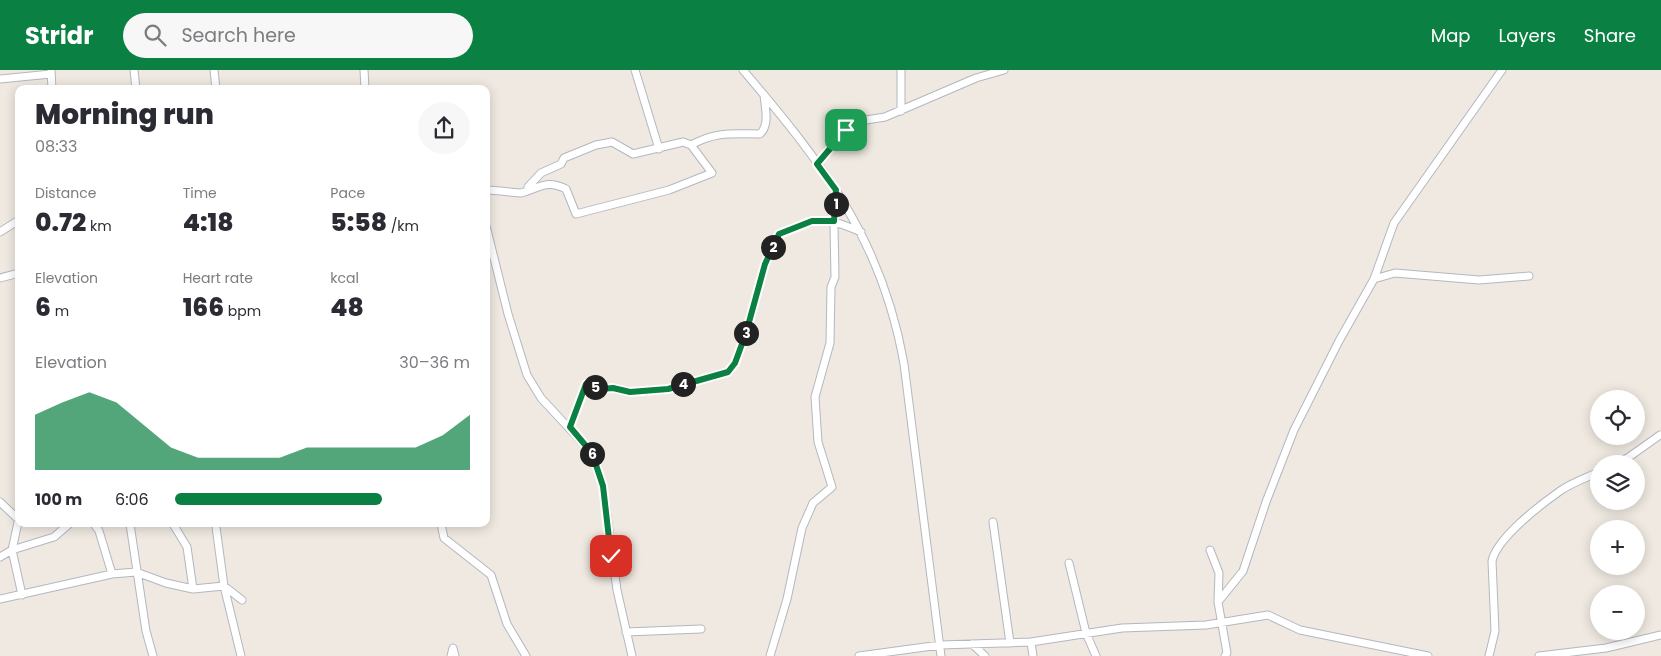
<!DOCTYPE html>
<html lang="en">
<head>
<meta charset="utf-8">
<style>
  :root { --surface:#fff; --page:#f7f7f7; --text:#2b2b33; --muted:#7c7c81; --accent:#0b8043 }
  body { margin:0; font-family:Poppins,sans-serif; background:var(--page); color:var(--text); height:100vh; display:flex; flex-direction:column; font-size:19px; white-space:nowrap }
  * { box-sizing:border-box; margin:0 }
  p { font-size:16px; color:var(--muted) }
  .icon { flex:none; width:28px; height:28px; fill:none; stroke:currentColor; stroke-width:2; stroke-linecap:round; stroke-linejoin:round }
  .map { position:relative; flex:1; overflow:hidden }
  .drawer { position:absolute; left:15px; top:15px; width:475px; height:442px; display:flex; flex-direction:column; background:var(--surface); border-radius:10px; box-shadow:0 2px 12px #0003 }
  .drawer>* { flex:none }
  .fabs { position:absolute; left:1590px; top:320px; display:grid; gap:10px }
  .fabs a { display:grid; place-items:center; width:55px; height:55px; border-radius:50%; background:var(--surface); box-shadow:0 2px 12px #0003; font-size:25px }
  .pin { position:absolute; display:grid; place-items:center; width:42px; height:42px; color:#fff; margin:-21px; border-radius:10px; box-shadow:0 2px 8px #0006 }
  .km { position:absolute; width:25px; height:25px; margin:-12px; border-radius:50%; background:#222; color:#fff; font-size:14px; line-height:25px; text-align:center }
  .round { display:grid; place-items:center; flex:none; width:52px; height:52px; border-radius:26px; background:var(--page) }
  .summary { display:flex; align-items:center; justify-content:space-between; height:85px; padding:0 20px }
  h1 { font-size:28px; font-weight:800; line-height:38px }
  .metrics { display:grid; grid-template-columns:repeat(3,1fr); gap:8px; height:85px; padding:5px 20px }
  .metrics div { display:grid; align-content:center }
  .metrics b { font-size:25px; font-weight:800 }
  .metrics small { font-size:14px; font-weight:400 }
  .metrics p { font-size:14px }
  .chart { height:140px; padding:10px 20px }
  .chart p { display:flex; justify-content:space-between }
  .chart svg { width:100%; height:90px; margin-top:5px; fill:var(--accent); opacity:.7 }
  ul { padding:0 20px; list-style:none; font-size:16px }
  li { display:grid; grid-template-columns:80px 60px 1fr; align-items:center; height:38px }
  li i { height:12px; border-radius:6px; background:var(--accent) }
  header { display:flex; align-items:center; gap:30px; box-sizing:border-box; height:70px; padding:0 25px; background:var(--accent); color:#fff }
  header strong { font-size:24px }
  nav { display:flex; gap:28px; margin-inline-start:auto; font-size:18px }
  .search { width:350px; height:45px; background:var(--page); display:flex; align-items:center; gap:12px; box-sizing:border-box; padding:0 18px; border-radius:28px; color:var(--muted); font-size:19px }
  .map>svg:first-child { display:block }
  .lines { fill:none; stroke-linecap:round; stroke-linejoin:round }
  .minor-casing { stroke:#b4b7c1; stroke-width:9 }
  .minor { stroke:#fff; stroke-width:7 }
  .route-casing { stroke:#fff; stroke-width:10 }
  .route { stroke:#0b8043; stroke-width:6 }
</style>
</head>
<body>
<header>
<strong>Stridr</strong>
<div class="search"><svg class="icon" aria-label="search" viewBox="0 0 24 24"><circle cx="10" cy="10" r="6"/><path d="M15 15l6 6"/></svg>Search here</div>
<nav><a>Map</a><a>Layers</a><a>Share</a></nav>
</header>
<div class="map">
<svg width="1661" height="586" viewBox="0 0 1661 586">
  <rect width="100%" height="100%" fill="#efe9e1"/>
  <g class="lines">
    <g class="minor-casing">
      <path id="minor" d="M 51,0 L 52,19
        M 134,0 L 136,19
        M 214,0 L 216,19
        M 364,0 L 365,19
        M 635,0 L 659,79
        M 743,0 C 823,94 882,169 904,294 L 941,586
        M 901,0 L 901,41
        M 0,9 L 51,4
        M 817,94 L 845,61 L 860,51 L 885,47 L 976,8 L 1004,0
        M 528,117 L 541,103 L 561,94 L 564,88 L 596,75 L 612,72 L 633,84 L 683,72 L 691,75
        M 486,120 C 493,120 518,123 521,123 C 540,118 546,109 566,119 L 576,144 L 669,120 L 712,103 L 691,75 C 717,61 732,64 760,64 C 770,55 765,37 764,25
        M 486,156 L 508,244 L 527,305 L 541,328 L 592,383 L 603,416 L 617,520 L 632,586
        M 0,162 L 19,150
        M 0,208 L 19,203
        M 1374,209 L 1395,203 L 1479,210 L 1529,206
        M 570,357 L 586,314 L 600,319 L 613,318 L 630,322 L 668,319 L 728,302 L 735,293 L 746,263 L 765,194 L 779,164 C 817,148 822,145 861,162
        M 1616,394 L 1629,387 L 1660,365
        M 0,432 L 18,449
        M 19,448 L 12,480 L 54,467 L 69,454
        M 993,452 L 1010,573
        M 94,454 L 99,461 L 112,504 L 136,502 L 166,513 L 193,519 L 224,516 L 242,530
        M 130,454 L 146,561 L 153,586
        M 173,454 L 187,477 L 193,519
        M 441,454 L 444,468 L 491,505 L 507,554 L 526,586
        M 216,457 L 224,516 L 241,586
        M 1210,480 L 1219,503 L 1218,532
        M 0,487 L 12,480 L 22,525
        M 1069,493 L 1086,563 L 1096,586
        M 0,529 L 112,504
        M 626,562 L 701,559
        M 1031,572 L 1033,586
        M 972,574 L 985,586
        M 451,586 L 453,578 L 455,586
        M 770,586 L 787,529 L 802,458 L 813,433 L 832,417 L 818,372 L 815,327 L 830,273 L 831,217 L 835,207 L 834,156 L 836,121
        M 859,586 L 940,575 L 1031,572 L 1122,558 L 1206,555 L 1268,545 L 1300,560 L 1428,586
        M 1225,586 L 1227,583 L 1218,532 L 1243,501 L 1266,432 L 1294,360 L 1339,271 L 1374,209 L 1394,153 L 1502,0
        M 1489,586 L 1495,561 L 1492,491 C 1497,468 1540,435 1560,421 C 1571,413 1586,408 1599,402
        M 1539,586 L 1606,578 L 1661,565"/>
    </g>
    <use href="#minor" class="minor"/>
  </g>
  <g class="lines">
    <g class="route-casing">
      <path id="route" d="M 611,486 L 603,416 L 592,383 L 570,357 L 586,314 L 600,319 L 613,318 L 630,322 L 668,319 L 728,302 L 735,293 L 746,263 L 765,194 L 779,164 L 812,151 L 834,151 L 836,120 L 817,94 L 846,60"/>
    </g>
    <use href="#route" class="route"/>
  </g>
</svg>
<div class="fabs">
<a><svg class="icon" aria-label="locate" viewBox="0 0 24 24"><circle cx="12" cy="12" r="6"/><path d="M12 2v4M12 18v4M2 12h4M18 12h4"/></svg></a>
<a><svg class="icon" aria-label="layers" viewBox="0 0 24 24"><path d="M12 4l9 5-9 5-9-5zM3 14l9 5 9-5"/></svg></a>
<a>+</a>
<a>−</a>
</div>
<div class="pin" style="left:846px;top:60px;background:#1e9e55"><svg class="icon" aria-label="arrive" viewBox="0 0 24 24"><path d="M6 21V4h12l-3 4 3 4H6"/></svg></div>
<div class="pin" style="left:611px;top:486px;background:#d93025"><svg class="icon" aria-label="check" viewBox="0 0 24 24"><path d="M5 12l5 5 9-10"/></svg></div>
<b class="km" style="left:836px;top:134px">1</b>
<b class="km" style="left:773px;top:177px">2</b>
<b class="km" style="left:746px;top:263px">3</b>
<b class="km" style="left:683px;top:314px">4</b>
<b class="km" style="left:595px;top:317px">5</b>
<b class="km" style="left:592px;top:384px">6</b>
<section class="drawer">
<div class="summary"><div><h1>Morning run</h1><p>08:33</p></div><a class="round"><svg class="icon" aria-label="share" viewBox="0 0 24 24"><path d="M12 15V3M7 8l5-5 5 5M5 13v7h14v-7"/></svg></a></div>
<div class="metrics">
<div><p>Distance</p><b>0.72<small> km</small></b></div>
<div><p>Time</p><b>4:18</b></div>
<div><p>Pace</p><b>5:58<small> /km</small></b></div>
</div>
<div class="metrics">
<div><p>Elevation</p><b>6<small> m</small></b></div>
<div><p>Heart rate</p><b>166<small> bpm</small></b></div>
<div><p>kcal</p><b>48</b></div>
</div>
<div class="chart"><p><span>Elevation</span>30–36 m</p>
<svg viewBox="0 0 160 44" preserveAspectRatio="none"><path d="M0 44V17L10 11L20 6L30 11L40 22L50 33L60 38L70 38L80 38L90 38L100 33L110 33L120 33L130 33L140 33L150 27L160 17V44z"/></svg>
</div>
<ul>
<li><b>100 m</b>6:06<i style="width:70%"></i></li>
</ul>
</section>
</div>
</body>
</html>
